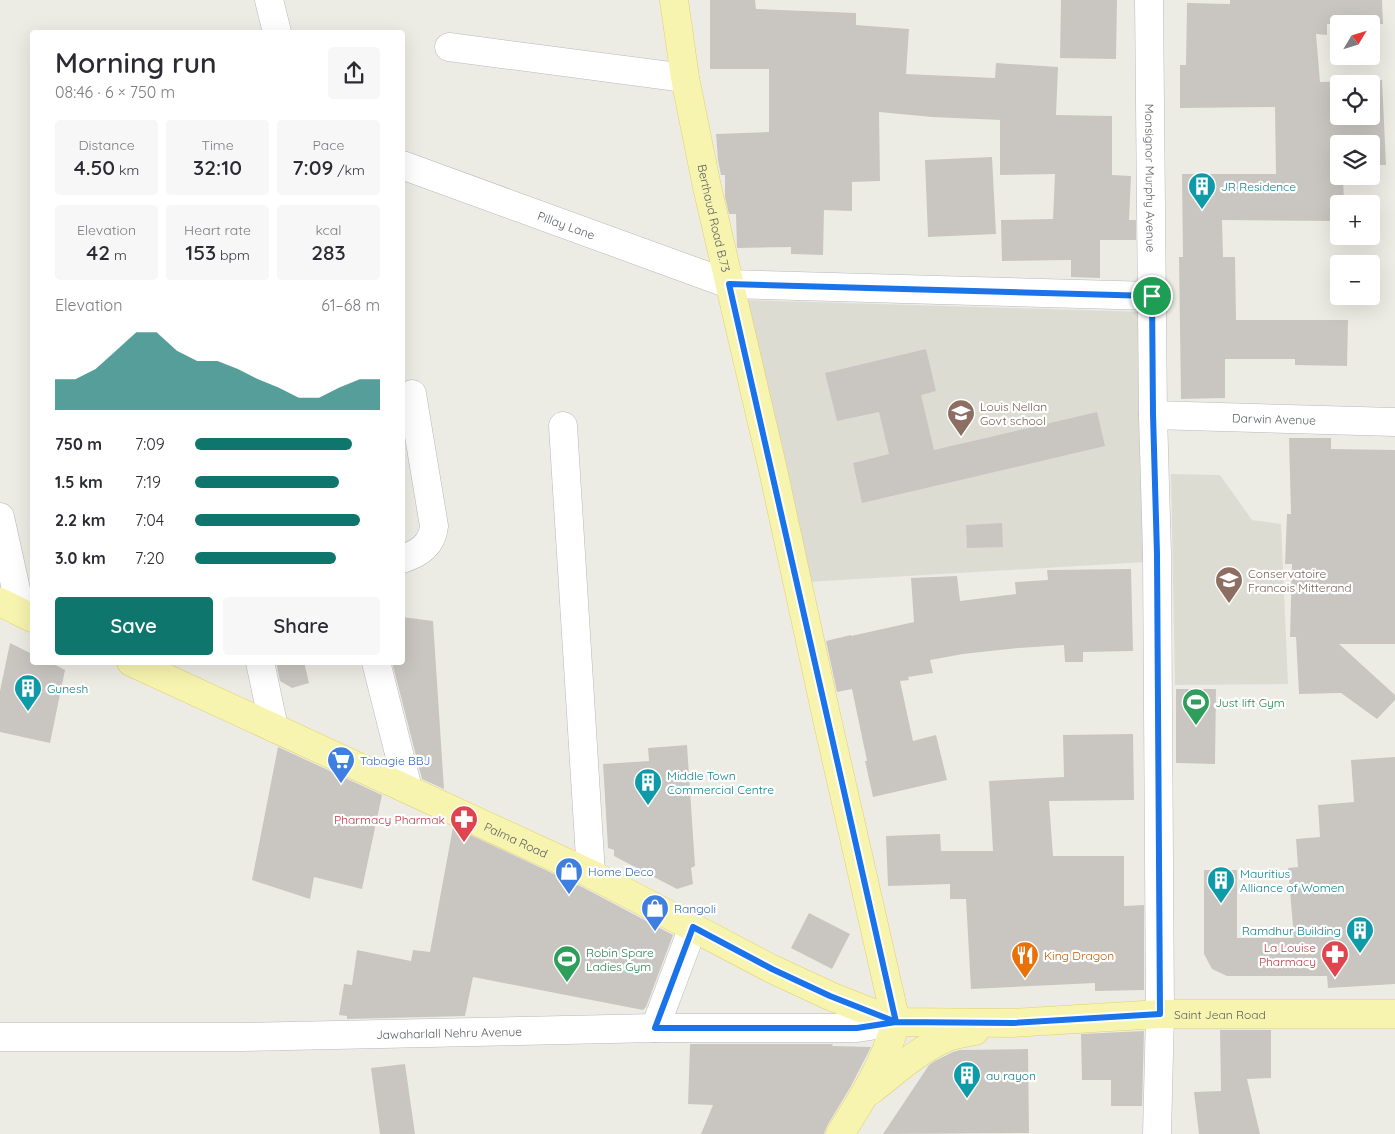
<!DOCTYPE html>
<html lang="en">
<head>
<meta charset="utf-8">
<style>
  :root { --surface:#fff; --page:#f7f7f7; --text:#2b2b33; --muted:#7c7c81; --accent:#0f766e }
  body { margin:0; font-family:Quicksand,sans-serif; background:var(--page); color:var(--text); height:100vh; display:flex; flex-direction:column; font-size:19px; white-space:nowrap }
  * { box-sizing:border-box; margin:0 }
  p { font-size:16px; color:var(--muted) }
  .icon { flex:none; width:28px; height:28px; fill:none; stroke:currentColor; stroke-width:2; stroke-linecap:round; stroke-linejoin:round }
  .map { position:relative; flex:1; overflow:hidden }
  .drawer { position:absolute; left:30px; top:30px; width:375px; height:635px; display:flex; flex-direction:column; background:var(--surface); border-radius:5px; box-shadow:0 5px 20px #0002 }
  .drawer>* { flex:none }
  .needle { width:32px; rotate:52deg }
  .fabs { position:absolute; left:1330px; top:15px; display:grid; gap:10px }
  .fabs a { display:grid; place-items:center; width:50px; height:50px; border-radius:5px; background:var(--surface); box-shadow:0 5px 20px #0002; font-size:25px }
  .pin { position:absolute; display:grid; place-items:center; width:42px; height:42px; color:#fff; margin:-21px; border:2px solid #fff; border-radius:50%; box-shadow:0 1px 5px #0007 }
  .round { display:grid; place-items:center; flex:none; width:52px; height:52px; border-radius:5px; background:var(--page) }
  .summary { display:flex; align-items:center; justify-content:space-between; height:85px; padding:0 25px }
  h1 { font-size:28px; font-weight:600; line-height:38px }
  .metrics { display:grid; grid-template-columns:repeat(3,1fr); gap:8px; height:85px; padding:5px 25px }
  .metrics div { display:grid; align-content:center; border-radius:5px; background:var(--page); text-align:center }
  .metrics b { font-size:21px; font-weight:600 }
  .metrics small { font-size:14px; font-weight:400 }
  .metrics p { font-size:14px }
  .chart { height:140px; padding:10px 25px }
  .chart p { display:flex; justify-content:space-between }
  .chart svg { width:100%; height:90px; margin-top:5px; fill:var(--accent); opacity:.7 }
  .button { display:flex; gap:10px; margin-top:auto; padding:10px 25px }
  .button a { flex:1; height:58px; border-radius:5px; background:var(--accent); color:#fff; font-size:20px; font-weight:600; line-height:58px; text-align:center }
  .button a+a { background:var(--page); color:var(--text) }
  ul { padding:0 25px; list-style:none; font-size:16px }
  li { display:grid; grid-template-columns:80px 60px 1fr; align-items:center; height:38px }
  li i { height:12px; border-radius:6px; background:var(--accent) }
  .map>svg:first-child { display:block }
  .education { fill:#dddcd3 }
  .building { fill:#c9c6c1; fill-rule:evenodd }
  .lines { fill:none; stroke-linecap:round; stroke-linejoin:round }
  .minor-casing { stroke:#b7b9bd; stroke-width:29 }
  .major-casing { stroke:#e3d067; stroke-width:29 }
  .minor { stroke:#fff; stroke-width:28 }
  .major { stroke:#f7f4b0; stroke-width:28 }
  .route-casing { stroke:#fff; stroke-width:10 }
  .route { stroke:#1a73e8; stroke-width:6 }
  .labels { text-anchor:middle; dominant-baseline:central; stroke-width:4.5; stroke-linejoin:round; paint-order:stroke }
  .street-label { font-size:12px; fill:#5c5f63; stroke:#fff }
  .culture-label { font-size:12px; fill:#0d838f; stroke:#fff; text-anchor:start }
  .education-label { font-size:12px; fill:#785e54; stroke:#fff; text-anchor:start }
  .leisure-label { font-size:12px; fill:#27864d; stroke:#fff; text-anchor:start }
  .shop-label { font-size:12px; fill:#366cbe; stroke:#fff; text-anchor:start }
  .health-label { font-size:12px; fill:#be3a42; stroke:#fff; text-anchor:end }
  .food-label { font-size:12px; fill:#c56008; stroke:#fff; text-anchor:start }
</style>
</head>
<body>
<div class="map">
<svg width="1395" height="1134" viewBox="0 0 1395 1134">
  <rect width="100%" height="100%" fill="#edece4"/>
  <path class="education" d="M 747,300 L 1147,312 L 1146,562 L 807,582 Z
    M 1171,474 L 1220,475 L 1252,520 L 1281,524 L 1288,684 L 1175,685 Z"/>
  <path class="building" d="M 710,0 L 755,0 L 756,9 L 856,13 L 856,25 L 909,29 L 906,74 L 995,78 L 996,63 L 1058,67 L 1056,115 L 1112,116 L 1112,175 L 1131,176 L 1129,220 L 1136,220 L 1136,240 L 1100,240 L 1100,278 L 1071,277 L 1071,260 L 1002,261 L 1001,220 L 1053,219 L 1055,174 L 1000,175 L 1000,120 L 932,117 L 879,112 L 880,181 L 852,182 L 852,211 L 824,210 L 823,255 L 791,254 L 791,247 L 737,248 L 736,214 L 729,214 L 725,197 L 725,175 L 721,175 L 718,160 L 716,134 L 769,132 L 769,69 L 710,69 Z
    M 1061,0 L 1117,0 L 1116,59 L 1060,58 Z
    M 1230,0 L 1382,0 L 1383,24 L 1327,24 L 1327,35 L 1316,34 L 1320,82 L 1382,80 L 1386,165 L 1371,165 L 1371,144 L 1339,144 L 1339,176 L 1343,176 L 1344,204 L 1339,204 L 1339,221 L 1222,220 L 1223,257 L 1235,257 L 1236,320 L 1348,320 L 1347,366 L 1295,365 L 1295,359 L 1225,359 L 1225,398 L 1181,399 L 1179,257 L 1183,257 L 1182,174 L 1276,174 L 1275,107 L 1180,108 L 1180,65 L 1186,65 L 1187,3 L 1230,4 ZM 1339,84 L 1371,84 L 1371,116 L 1339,116 Z
    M 992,157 L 996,234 L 928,237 L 925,160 Z
    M 926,349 L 936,391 L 921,395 L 934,450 L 1097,412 L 1105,446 L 862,503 L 853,463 L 889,454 L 879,412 L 837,421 L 825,373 Z
    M 1289,438 L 1331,438 L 1331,449 L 1395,450 L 1395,644 L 1339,644 L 1395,695 L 1395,700 L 1377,719 L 1341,693 L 1299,694 L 1296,637 L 1290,637 L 1292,564 L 1285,564 L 1287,514 L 1291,514 Z
    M 1002,523 L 1003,547 L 967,548 L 966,525 Z
    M 1131,569 L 1133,651 L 1083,652 L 1083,662 L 1065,662 L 1064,645 L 1019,648 L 963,654 L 930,660 L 933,673 L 908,677 L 909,680 L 900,681 L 913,741 L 936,735 L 947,780 L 873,797 L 865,761 L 867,761 L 852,689 L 837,692 L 826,641 L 851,635 L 851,636 L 914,622 L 911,578 L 957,576 L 960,601 L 1016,594 L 1015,582 L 1048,580 L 1047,570 Z
    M 402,617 L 433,621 L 444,789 L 422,779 L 392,662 L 402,662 Z
    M 10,643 L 32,654 L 32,662 L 50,662 L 65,670 L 50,743 L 0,732 L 0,691 Z
    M 276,662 L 304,662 L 309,683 L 292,688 L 280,681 Z
    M 1176,689 L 1216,689 L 1215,764 L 1176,763 Z
    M 1133,734 L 1134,800 L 1049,801 L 1053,856 L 1124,856 L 1124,906 L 1144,905 L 1144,990 L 1095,991 L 1095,983 L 971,989 L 966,899 L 950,899 L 950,884 L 888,886 L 886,836 L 940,834 L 941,851 L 993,851 L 989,781 L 1064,777 L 1063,735 Z
    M 687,745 L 695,866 L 691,868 L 693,884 L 677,889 L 614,856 L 614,850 L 608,848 L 603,764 L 649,761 L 648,748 Z
    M 278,747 L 382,795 L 362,889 L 314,877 L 310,899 L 252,880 Z
    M 1395,757 L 1395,984 L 1328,988 L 1327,976 L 1227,976 L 1212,969 L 1204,954 L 1204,870 L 1237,870 L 1237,938 L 1294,938 L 1288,868 L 1298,867 L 1296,839 L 1320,837 L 1318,805 L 1354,802 L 1351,760 Z
    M 453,827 L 584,888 L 673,935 L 646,1007 L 643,1010 L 473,977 L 465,1016 L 347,1019 L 347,1016 L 339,1015 L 344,984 L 352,985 L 357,950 L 411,961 L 413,950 L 430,952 Z
    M 809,913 L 850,934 L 832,969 L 791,948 Z
    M 1220,1030 L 1271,1030 L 1271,1078 L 1247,1079 L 1260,1134 L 1199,1134 L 1194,1092 L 1221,1091 Z
    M 1144,1031 L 1142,1106 L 1111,1106 L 1111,1080 L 1082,1080 L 1081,1034 Z
    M 690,1044 L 833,1044 L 832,1046 L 871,1047 L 851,1086 L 827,1126 L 824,1134 L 701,1134 L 713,1105 L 688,1104 Z
    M 1028,1049 L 1029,1133 L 883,1134 L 929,1065 L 935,1061 L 953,1052 L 960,1050 Z
    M 405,1064 L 415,1134 L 380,1134 L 371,1068 Z"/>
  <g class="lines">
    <g class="minor-casing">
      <g id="minor">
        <path d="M 269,0 L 277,32"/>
        <path id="s1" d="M 1149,0 L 1153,415 L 1157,554 L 1160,1014 L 1157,1134"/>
        <path d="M 449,47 L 685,78"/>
        <path id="s2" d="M 402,165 L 729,284 L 1152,296"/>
        <path id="s3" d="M 1153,415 L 1395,422"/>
        <path d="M 563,426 L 591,874"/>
        <path d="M 0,517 L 21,612"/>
        <path d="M 402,559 C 420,553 432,545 434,526 L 412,394"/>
        <path d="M 260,662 L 274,728"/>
        <path d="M 376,662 L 408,789"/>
        <path d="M 655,1028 L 693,927"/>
        <path id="s4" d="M 0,1037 L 241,1037 L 655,1028 L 857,1028 L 896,1022"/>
      </g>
    </g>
    <g class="major-casing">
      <g id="major">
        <path id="s5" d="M 674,0 L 685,78 L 707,187 L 773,470 L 827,719 L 896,1022 C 885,1063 863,1098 840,1134"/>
        <path d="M 0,602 L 32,618"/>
        <path id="s6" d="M 131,662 L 591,874 L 772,969 L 830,996 L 896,1022 L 1013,1023 L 1160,1014 L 1395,1014"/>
        <path d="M 870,1091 C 895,1072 919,1049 948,1037 C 956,1034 966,1033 975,1031"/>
      </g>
    </g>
    <use href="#minor" class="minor"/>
    <use href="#major" class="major"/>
  </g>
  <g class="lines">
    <g class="route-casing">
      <path id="route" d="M 1152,296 L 729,284 C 786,530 840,776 896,1022 L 830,996 L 772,969 L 693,927 L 655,1028 L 857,1028 L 896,1022 L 1013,1023 L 1160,1014 L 1157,554 L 1153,414 L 1152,296"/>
    </g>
    <use href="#route" class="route"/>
  </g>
  <defs>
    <g id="building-pin" transform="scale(1.4375)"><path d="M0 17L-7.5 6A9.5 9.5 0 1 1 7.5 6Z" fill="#0f9aa8" stroke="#fff"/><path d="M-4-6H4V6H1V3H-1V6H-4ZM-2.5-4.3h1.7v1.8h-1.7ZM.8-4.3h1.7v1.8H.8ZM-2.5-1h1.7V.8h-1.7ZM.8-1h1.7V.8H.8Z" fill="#fff"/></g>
    <g id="school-pin" transform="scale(1.4375)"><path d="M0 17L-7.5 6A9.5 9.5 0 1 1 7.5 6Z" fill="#8d6e63" stroke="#fff"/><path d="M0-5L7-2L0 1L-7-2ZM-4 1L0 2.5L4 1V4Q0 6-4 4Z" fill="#fff"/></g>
    <g id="stadium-pin" transform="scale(1.4375)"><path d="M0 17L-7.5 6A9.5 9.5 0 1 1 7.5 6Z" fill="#2e9e5b" stroke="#fff"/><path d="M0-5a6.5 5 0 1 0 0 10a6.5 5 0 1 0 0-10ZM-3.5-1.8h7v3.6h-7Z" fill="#fff"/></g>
    <g id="supermarket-pin" transform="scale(1.4375)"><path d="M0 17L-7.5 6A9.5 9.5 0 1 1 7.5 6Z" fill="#3f7fe0" stroke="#fff"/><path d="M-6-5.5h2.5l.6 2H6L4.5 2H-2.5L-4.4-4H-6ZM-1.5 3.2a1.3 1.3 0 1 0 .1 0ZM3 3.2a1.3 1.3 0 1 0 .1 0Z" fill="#fff"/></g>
    <g id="pharmacy-pin" transform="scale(1.4375)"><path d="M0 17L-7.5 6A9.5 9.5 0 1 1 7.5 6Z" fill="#e0444e" stroke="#fff"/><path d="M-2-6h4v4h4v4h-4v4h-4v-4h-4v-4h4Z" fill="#fff"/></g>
    <g id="shop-pin" transform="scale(1.4375)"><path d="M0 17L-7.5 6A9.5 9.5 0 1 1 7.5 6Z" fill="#3f7fe0" stroke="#fff"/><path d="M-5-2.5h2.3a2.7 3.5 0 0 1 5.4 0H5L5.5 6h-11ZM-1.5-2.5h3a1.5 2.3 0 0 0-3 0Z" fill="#fff"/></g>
    <g id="restaurant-pin" transform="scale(1.4375)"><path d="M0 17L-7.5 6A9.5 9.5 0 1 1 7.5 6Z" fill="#e8710a" stroke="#fff"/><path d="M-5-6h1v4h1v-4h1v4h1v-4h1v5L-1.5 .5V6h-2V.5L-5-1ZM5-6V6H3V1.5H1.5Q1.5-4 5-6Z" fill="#fff"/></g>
  </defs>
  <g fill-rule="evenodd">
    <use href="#building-pin" x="1202" y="186"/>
    <use href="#school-pin" x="961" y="413"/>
    <use href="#school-pin" x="1229" y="580"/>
    <use href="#building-pin" x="28" y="688"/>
    <use href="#stadium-pin" x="1196" y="702"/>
    <use href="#supermarket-pin" x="341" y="760"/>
    <use href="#building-pin" x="648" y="782"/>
    <use href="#pharmacy-pin" x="464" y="819"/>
    <use href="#shop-pin" x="569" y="871"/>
    <use href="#building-pin" x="1221" y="880"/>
    <use href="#shop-pin" x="655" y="908"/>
    <use href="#building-pin" x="1360" y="930"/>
    <use href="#pharmacy-pin" x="1335" y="954"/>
    <use href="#restaurant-pin" x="1025" y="955"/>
    <use href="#stadium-pin" x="567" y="959"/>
    <use href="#building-pin" x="967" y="1075"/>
  </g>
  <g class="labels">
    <g class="street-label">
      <text stroke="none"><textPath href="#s1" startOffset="178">Monsignor Murphy Avenue</textPath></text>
      <text stroke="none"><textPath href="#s5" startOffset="222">Berthaud Road B.73</textPath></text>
      <text stroke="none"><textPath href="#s2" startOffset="175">Pillay Lane</textPath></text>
      <text stroke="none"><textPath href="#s3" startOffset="121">Darwin Avenue</textPath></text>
      <text stroke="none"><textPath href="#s6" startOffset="424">Palma Road</textPath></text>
      <text stroke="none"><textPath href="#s6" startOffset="1170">Saint Jean Road</textPath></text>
      <text stroke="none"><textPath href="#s4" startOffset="449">Jawaharlall Nehru Avenue</textPath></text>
    </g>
    <g class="culture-label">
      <text x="1221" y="186">JR Residence</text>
      <text x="47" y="688">Gunesh</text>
      <text x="667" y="775">Middle Town<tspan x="667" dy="14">Commercial Centre</tspan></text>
      <text x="1240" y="873">Mauritius<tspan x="1240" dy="14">Alliance of Women</tspan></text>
      <text x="1341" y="930" text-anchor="end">Ramdhur Building</text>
      <text x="986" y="1075">au rayon</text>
    </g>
    <g class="education-label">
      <text x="980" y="406">Louis Nellan<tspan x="980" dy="14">Govt school</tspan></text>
      <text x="1248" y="573">Conservatoire<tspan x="1248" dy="14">Francois Mitterand</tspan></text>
    </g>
    <g class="leisure-label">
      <text x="1215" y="702">Just lift Gym</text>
      <text x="586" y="952">Robin Spare<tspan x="586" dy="14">Ladies Gym</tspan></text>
    </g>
    <g class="shop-label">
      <text x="360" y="760">Tabagie BBJ</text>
      <text x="588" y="871">Home Deco</text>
      <text x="674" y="908">Rangoli</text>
    </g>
    <g class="health-label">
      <text x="445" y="819">Pharmacy Pharmak</text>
      <text x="1316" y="947">La Louise<tspan x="1316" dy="14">Pharmacy</tspan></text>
    </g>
    <g class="food-label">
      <text x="1044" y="955">King Dragon</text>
    </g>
  </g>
</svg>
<div class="fabs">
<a><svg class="needle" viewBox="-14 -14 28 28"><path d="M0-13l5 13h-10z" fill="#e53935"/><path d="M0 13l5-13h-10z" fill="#7c7c81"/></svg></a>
<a><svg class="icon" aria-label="locate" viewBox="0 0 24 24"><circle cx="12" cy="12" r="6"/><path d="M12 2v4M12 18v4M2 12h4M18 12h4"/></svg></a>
<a><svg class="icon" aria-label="layers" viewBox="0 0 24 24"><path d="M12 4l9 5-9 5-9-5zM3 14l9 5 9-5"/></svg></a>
<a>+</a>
<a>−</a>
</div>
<div class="pin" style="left:1152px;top:296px;background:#1e9e55"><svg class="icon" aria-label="arrive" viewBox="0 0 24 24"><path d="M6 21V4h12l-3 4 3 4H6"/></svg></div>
<section class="drawer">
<div class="summary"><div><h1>Morning run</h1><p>08:46 · 6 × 750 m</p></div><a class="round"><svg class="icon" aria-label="share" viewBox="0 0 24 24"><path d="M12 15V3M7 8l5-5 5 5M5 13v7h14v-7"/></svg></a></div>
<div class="metrics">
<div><p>Distance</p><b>4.50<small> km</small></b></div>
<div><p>Time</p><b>32:10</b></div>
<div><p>Pace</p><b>7:09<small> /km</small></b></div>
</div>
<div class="metrics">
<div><p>Elevation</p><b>42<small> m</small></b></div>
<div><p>Heart rate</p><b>153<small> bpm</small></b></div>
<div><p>kcal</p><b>283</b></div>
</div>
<div class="chart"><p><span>Elevation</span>61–68 m</p>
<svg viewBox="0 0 160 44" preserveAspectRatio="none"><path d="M0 44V29L10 29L20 24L30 15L40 6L50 6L60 15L70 20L80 20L90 24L100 29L110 33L120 38L130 38L140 33L150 29L160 29V44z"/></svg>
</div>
<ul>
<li><b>750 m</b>7:09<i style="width:85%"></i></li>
<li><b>1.5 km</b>7:19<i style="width:78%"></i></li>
<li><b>2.2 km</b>7:04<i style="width:89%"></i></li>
<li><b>3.0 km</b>7:20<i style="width:76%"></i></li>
</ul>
<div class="button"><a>Save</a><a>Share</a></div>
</section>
</div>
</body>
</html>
